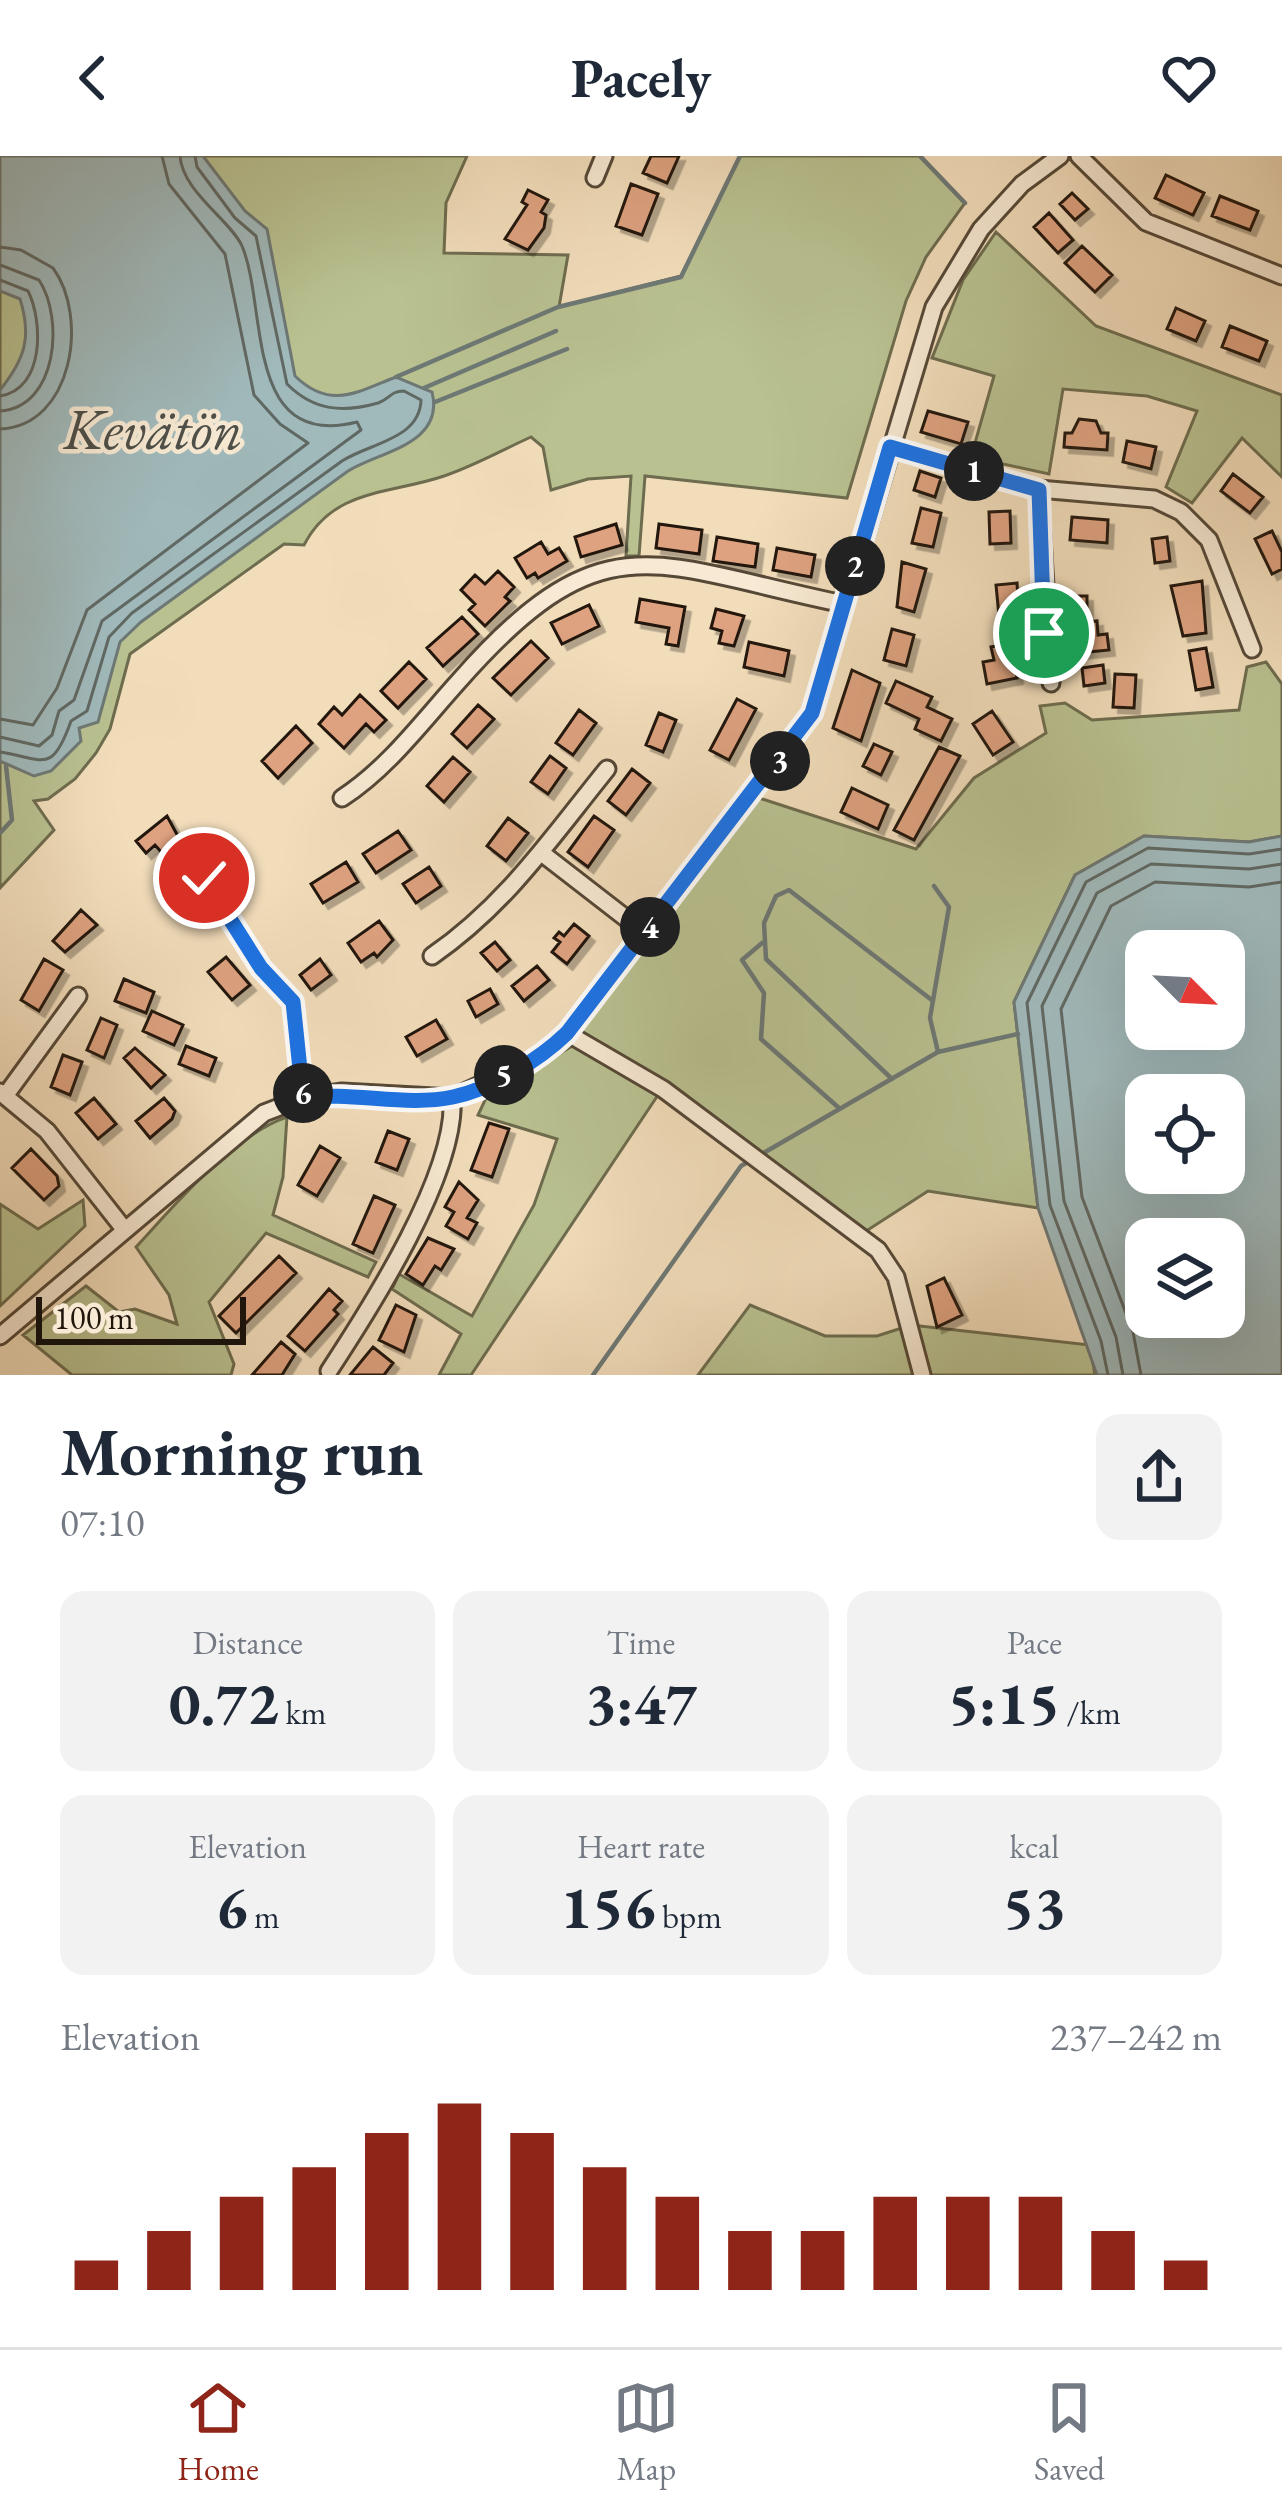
<!DOCTYPE html>
<html lang="en">
<head>
<meta charset="utf-8">
<style>
  :root { --surface:#fff; --page:#f2f2f3; --text:#1f2937; --muted:#747a83; --line:#e0e1e3; --accent:#8f2418 }
  body { margin:0; font-family:"EB Garamond",serif; background:var(--page); color:var(--text); height:100vh; display:flex; flex-direction:column; font-size:45px; white-space:nowrap }
  * { box-sizing:border-box; margin:0 }
  p { font-size:39px; color:var(--muted) }
  .icon { flex:none; width:66px; height:66px; fill:none; stroke:currentColor; stroke-width:2; stroke-linecap:round; stroke-linejoin:round }
  .map { position:relative; height:1219px; overflow:hidden }
  .panel { display:flex; flex-direction:column; background:var(--surface); flex:1 }
  .panel>* { flex:none }
  .needle { width:78px; rotate:114deg }
  .fabs { position:absolute; left:1125px; top:774px; display:grid; gap:24px }
  .fabs a { display:grid; place-items:center; width:120px; height:120px; border-radius:24px; background:var(--surface); box-shadow:0 12px 48px #0002; font-size:60px }
  .scale { position:absolute; left:36px; bottom:30px; width:210px; box-sizing:border-box; padding-left:12px; border:6px solid #21160b; border-top:0; font-size:33px; line-height:42px; white-space:nowrap; color:#21160b; -webkit-text-stroke:9px #f7e9d3; paint-order:stroke }
  .pin { position:absolute; display:grid; place-items:center; width:102px; height:102px; color:#fff; margin:-51px; border:6px solid #fff; border-radius:50%; box-shadow:0 3px 12px #0007 }
  .km { position:absolute; width:60px; height:60px; margin:-30px; border-radius:50%; background:#222; color:#fff; font-size:33px; line-height:60px; text-align:center }
  .round { display:grid; place-items:center; flex:none; width:126px; height:126px; border-radius:24px; background:var(--page) }
  .headline { display:flex; align-items:center; justify-content:space-between; height:204px; padding:0 60px }
  h1 { font-size:66px; font-weight:700; line-height:90px }
  .stats { display:grid; grid-template-columns:repeat(3,1fr); gap:18px; height:204px; padding:12px 60px }
  .stats div { display:grid; align-content:center; border-radius:24px; background:var(--page); text-align:center }
  .stats b { font-size:60px; font-weight:700 }
  .stats small { font-size:33px; font-weight:400 }
  .stats p { font-size:33px }
  .chart { height:336px; padding:24px 60px }
  .chart p { display:flex; justify-content:space-between }
  .chart svg { width:100%; height:216px; margin-top:12px; stroke:var(--accent); stroke-width:6 }
  header { display:flex; justify-content:space-between; align-items:center; height:156px; padding:0 60px; background:var(--surface); font-size:54px; font-weight:700 }
  .dock { display:flex; justify-content:space-around; align-items:center; height:168px; border-top:3px solid var(--line); background:var(--surface); font-size:33px; color:var(--muted) }
  .dock a { display:grid; justify-items:center; gap:6px }
  .dock .selected { color:var(--accent) }
  .map>svg:first-child { display:block }
  .green { fill:#b9c191; stroke:#6d6c4e; stroke-width:3 }
  .water { fill:#a0b9bb; stroke:#6d7875; stroke-width:3; fill-rule:evenodd }
  .lines { fill:none; stroke-linecap:round; stroke-linejoin:round }
  .shore { stroke:#606863; stroke-width:3 }
  .stream { stroke:#6d7875; stroke-width:4.5 }
  .building { fill:#dea280; stroke:#21160b; stroke-width:3; filter:url(#shadow) }
  .minor-casing { stroke:#554837; stroke-width:21 }
  .minor { stroke:#f7e9d3; stroke-width:15 }
  .route-casing { stroke:#fff; stroke-width:24 }
  .route { stroke:#1a73e8; stroke-width:15 }
  .labels { text-anchor:middle; dominant-baseline:central; stroke-width:9; stroke-linejoin:round; paint-order:stroke }
  .water-label { font-size:57px; font-style:italic; fill:#4d4f49; stroke:#f7e9d3 }
</style>
</head>
<body>
<header><svg class="icon" aria-label="back" viewBox="0 0 24 24"><path d="M15 5l-7 7 7 7"/></svg>Pacely<svg class="icon" aria-label="heart" viewBox="0 0 24 24"><path d="M12 20l-8-8c-3-5 5-10 8-4 3-6 11-1 8 4z"/></svg></header>
<div class="map">
<svg width="1282" height="1219" viewBox="0 0 1282 1219">
  <defs>
    <filter id="shadow"><feDropShadow dx="5.5" dy="5.5" stdDeviation="0" flood-color="#0004"/></filter>
  </defs>
  <rect width="100%" height="100%" fill="#f2ddbb"/>
  <filter id="stains"><feTurbulence type="fractalNoise" baseFrequency=".00167" numOctaves="4"/><feColorMatrix values="0 0 0 0 .2 0 0 0 0 .09 0 0 0 0 .02 0 0 0 .5 -.17"/></filter>
  <radialGradient id="worn" r=".72"><stop offset=".6" stop-color="#630" stop-opacity="0"/><stop offset="1" stop-color="#630" stop-opacity=".3"/></radialGradient>
  <path class="green" d="M 0,0 L 467,0 L 446,47 L 444,97 L 568,99 L 559,151 L 681,120 L 740,0 L 920,0 L 965,47 L 926,101 L 906,145 L 847,342 L 645,320 L 639,400 L 626,400 L 631,320 L 588,323 L 551,334 L 543,291 L 531,281 C 502,294 474,310 444,320 C 392,338 333,332 304,389 L 284,388 L 130,498 L 110,573 L 96,597 L 75,623 L 48,643 L 34,645 L 54,674 L 0,732 Z
    M 996,76 L 1096,170 L 1282,239 L 1282,321 L 1242,282 L 1192,347 L 1166,331 L 1197,255 L 1147,240 L 1063,233 L 1049,318 L 971,301 L 994,220 L 932,202 L 963,124 Z
    M 1266,506 L 1282,528 L 1282,680 L 1249,686 L 1144,680 L 1075,719 L 1014,846 L 1038,1052 L 928,1035 L 857,1081 L 663,933 L 567,877 L 753,640 L 916,693 L 974,622 L 1046,577 L 1040,550 L 1065,547 L 1092,564 L 1239,554 L 1247,511 Z
    M 574,889 L 658,939 L 471,1219 L 439,1219 L 461,1178 L 392,1133 L 399,1118 L 472,1160 L 534,1049 L 557,983 L 478,959 L 487,940 Z
    M 287,961 L 283,1021 L 273,1059 L 376,1106 L 368,1121 L 266,1077 L 209,1146 L 234,1208 L 231,1219 L 72,1219 L 23,1179 L 86,1130 L 119,1156 L 135,1153 L 177,1168 L 169,1139 L 136,1091 C 175,1049 233,979 287,961 Z
    M 83,1044 L 85,1070 L 0,1150 L 0,1048 L 38,1073 Z
    M 750,1149 L 825,1180 L 877,1180 L 911,1169 L 1090,1189 L 1095,1219 L 698,1219 Z"/>
  <path class="water" d="M 0,0 L 203,0 L 245,55 L 267,73 L 295,220 C 331,255 359,235 396,221 L 432,236 C 445,288 381,295 348,315 L 141,466 L 120,486 L 98,566 L 79,572 L 81,585 L 51,615 L 34,620 L 0,605 L 0,234 C 25,203 32,181 20,143 L 0,135 Z
    M 1144,680 L 1249,686 L 1282,680 L 1282,1219 L 1097,1219 L 1038,1052 L 1014,846 L 1075,719 ZM 1146,795 L 1224,795 L 1224,873 L 1146,873 ZM 1146,939 L 1224,939 L 1224,1017 L 1146,1017 ZM 1146,1083 L 1224,1083 L 1224,1161 L 1146,1161 Z"/>
  <g class="lines">
    <path class="shore" d="M 0,91 L 21,94 L 53,112 C 89,161 73,270 0,273
      M 0,109 L 39,124 C 64,162 58,251 0,255
      M 0,124 L 28,135 C 43,165 45,233 0,240
      M 0,563 L 33,569 L 57,532 L 87,454 L 308,287 L 280,268 L 254,239 L 225,98 L 169,28 L 162,0
      M 0,581 L 39,590 L 52,579 L 59,555 L 74,544 L 102,465 L 361,274 L 357,266 C 243,295 268,151 242,90 C 231,65 182,35 180,0
      M 0,596 C 44,603 52,619 71,565 L 87,555 L 109,481 L 132,457 L 342,305 C 370,287 420,283 421,244 L 404,235 C 390,235 390,243 378,247 C 343,257 314,255 287,228 L 256,80 L 235,62 L 197,11 L 195,0
      M 1108,1219 L 1101,1185 L 1050,1049 L 1027,847 L 1086,726 L 1148,692 L 1249,698 L 1282,693
      M 1123,1219 L 1116,1181 L 1064,1045 L 1042,850 L 1097,737 L 1151,708 L 1249,713 L 1282,708
      M 1141,1219 L 1133,1176 L 1082,1041 L 1061,853 L 1111,750 L 1155,726 L 1249,731 L 1282,726"/>
    <path class="stream" d="M 920,0 L 965,47
      M 396,221 L 558,151 L 681,121 L 740,0
      M 424,232 L 556,175
      M 435,246 L 567,193
      M 0,677 L 12,664 L 6,610
      M 934,730 L 949,751 L 930,862 L 938,896
      M 762,787 L 742,804 L 764,837 L 761,883 L 839,952
      M 892,923 L 766,803 L 764,767 L 776,740 L 789,734 L 933,845
      M 593,1219 L 741,1010 L 938,896 L 1018,878"/>
  </g>
  <path class="building" d="M 651,0 L 679,0 L 667,27 L 643,17 Z
    M 1166,19 L 1204,37 L 1193,59 L 1155,42 Z
    M 631,28 L 658,38 L 642,79 L 616,70 Z
    M 528,34 L 548,44 L 541,56 L 546,59 L 544,72 L 528,94 L 505,83 L 527,49 L 522,46 Z
    M 1072,37 L 1088,53 L 1075,64 L 1060,48 Z
    M 1220,40 L 1258,55 L 1250,74 L 1212,60 Z
    M 1049,57 L 1073,84 L 1058,97 L 1034,71 Z
    M 1082,90 L 1112,119 L 1095,136 L 1065,107 Z
    M 1176,152 L 1205,165 L 1196,185 L 1167,173 Z
    M 1230,170 L 1267,185 L 1259,205 L 1222,191 Z
    M 928,255 L 968,266 L 961,288 L 921,276 Z
    M 1079,263 L 1096,265 L 1101,277 L 1108,277 L 1107,294 L 1064,291 L 1065,277 L 1072,277 Z
    M 1127,285 L 1156,291 L 1151,313 L 1123,306 Z
    M 920,315 L 941,322 L 935,341 L 914,334 Z
    M 1233,318 L 1263,341 L 1250,357 L 1221,335 Z
    M 921,352 L 941,357 L 933,391 L 912,387 Z
    M 1010,355 L 1011,387 L 990,388 L 989,356 Z
    M 1072,361 L 1108,364 L 1107,387 L 1070,384 Z
    M 616,368 L 622,389 L 581,401 L 575,381 Z
    M 659,368 L 702,374 L 699,398 L 656,392 Z
    M 1272,375 L 1282,396 L 1282,413 L 1272,418 L 1255,383 Z
    M 717,381 L 758,388 L 755,411 L 713,405 Z
    M 1167,381 L 1170,405 L 1155,407 L 1152,383 Z
    M 541,386 L 548,398 L 559,392 L 567,405 L 538,422 L 535,417 L 527,422 L 515,402 Z
    M 777,392 L 815,399 L 811,421 L 773,414 Z
    M 902,406 L 926,413 L 914,456 L 897,451 Z
    M 498,415 L 514,431 L 505,441 L 510,445 L 485,470 L 469,454 L 475,448 L 461,434 L 475,419 L 485,428 Z
    M 1202,425 L 1206,477 L 1183,480 L 1171,430 Z
    M 1017,427 L 1019,459 L 999,460 L 996,429 Z
    M 1066,440 L 1087,440 L 1087,458 L 1066,458 Z
    M 640,443 L 685,451 L 678,490 L 666,488 L 669,472 L 636,466 Z
    M 589,449 L 599,470 L 562,488 L 551,467 Z
    M 716,453 L 744,460 L 734,490 L 719,487 L 722,475 L 711,472 Z
    M 462,461 L 478,478 L 443,510 L 427,492 Z
    M 1097,465 L 1098,479 L 1107,478 L 1109,494 L 1078,497 L 1075,467 Z
    M 892,473 L 914,479 L 906,510 L 884,504 Z
    M 531,485 L 548,502 L 511,539 L 493,522 Z
    M 749,486 L 789,495 L 784,520 L 744,511 Z
    M 1011,487 L 1017,522 L 987,528 L 983,506 L 994,504 L 991,491 Z
    M 1206,492 L 1213,531 L 1196,534 L 1189,495 Z
    M 409,506 L 426,523 L 398,552 L 381,535 Z
    M 1103,509 L 1105,527 L 1084,530 L 1082,512 Z
    M 852,514 L 880,527 L 861,585 L 833,572 Z
    M 1115,518 L 1136,519 L 1134,552 L 1113,551 Z
    M 896,525 L 932,541 L 927,551 L 952,563 L 941,585 L 915,573 L 919,563 L 886,547 Z
    M 360,539 L 386,564 L 374,576 L 366,568 L 344,592 L 319,568 L 334,551 L 342,559 Z
    M 737,543 L 756,553 L 729,604 L 710,594 Z
    M 478,549 L 494,563 L 467,592 L 452,578 Z
    M 579,554 L 596,567 L 573,599 L 556,587 Z
    M 992,555 L 1013,586 L 993,599 L 973,568 Z
    M 659,557 L 676,564 L 663,596 L 646,589 Z
    M 296,570 L 312,587 L 278,622 L 262,605 Z
    M 874,588 L 892,596 L 881,619 L 863,610 Z
    M 939,591 L 960,600 L 914,684 L 894,674 Z
    M 550,600 L 566,612 L 548,638 L 531,626 Z
    M 453,601 L 470,616 L 444,646 L 427,630 Z
    M 632,613 L 650,627 L 626,659 L 608,645 Z
    M 852,632 L 888,649 L 878,673 L 841,656 Z
    M 167,660 L 180,684 L 163,698 L 155,689 L 146,697 L 136,685 Z
    M 594,660 L 614,674 L 588,711 L 568,696 Z
    M 508,662 L 528,677 L 506,705 L 487,690 Z
    M 398,675 L 411,694 L 376,717 L 363,698 Z
    M 346,706 L 358,726 L 323,747 L 311,728 Z
    M 429,711 L 441,730 L 416,747 L 403,728 Z
    M 81,754 L 97,769 L 65,796 L 53,785 Z
    M 379,765 L 393,784 L 377,801 L 374,797 L 361,806 L 348,787 Z
    M 574,768 L 589,780 L 567,808 L 552,796 L 560,786 L 554,782 L 559,776 L 564,780 Z
    M 495,786 L 510,804 L 497,815 L 481,797 Z
    M 226,801 L 250,829 L 232,844 L 208,816 Z
    M 44,803 L 63,814 L 39,855 L 21,844 Z
    M 320,803 L 331,819 L 311,834 L 300,819 Z
    M 537,810 L 549,824 L 524,845 L 512,830 Z
    M 124,823 L 154,836 L 146,857 L 115,845 Z
    M 490,833 L 498,848 L 476,861 L 468,845 Z
    M 152,855 L 183,869 L 174,889 L 143,875 Z
    M 101,862 L 117,869 L 104,902 L 87,894 Z
    M 436,864 L 447,883 L 417,900 L 406,881 Z
    M 186,890 L 216,902 L 209,920 L 179,908 Z
    M 135,892 L 165,919 L 151,932 L 124,902 Z
    M 63,899 L 82,906 L 70,939 L 51,931 Z
    M 94,942 L 116,968 L 98,983 L 76,957 Z
    M 164,942 L 175,955 L 172,963 L 150,982 L 136,965 Z
    M 489,967 L 509,973 L 492,1021 L 471,1014 Z
    M 388,975 L 409,983 L 397,1014 L 376,1006 Z
    M 320,990 L 340,1002 L 317,1040 L 298,1029 Z
    M 31,993 L 57,1020 L 59,1030 L 44,1044 L 12,1012 Z
    M 459,1026 L 478,1044 L 467,1062 L 477,1067 L 468,1083 L 446,1070 L 454,1056 L 445,1051 Z
    M 374,1040 L 395,1049 L 373,1097 L 353,1088 Z
    M 428,1082 L 454,1093 L 441,1114 L 435,1110 L 423,1129 L 406,1118 Z
    M 279,1100 L 296,1117 L 236,1177 L 219,1160 Z
    M 944,1122 L 962,1159 L 937,1171 L 927,1130 Z
    M 329,1133 L 342,1145 L 334,1154 L 338,1158 L 305,1195 L 288,1180 Z
    M 396,1149 L 416,1159 L 404,1196 L 379,1184 Z
    M 281,1186 L 295,1198 L 282,1219 L 252,1219 Z
    M 373,1191 L 393,1207 L 384,1219 L 350,1219 Z"/>
  <g class="lines">
    <g class="minor-casing">
      <path id="minor" d="M 1079,0 L 1146,66 L 1282,120
        M 595,22 L 604,0
        M 890,291 L 1039,333 L 1154,343 L 1181,356 L 1209,384 L 1252,493
        M 1039,333 L 1051,527
        M 342,642 C 388,612 421,567 458,526 C 604,360 653,409 844,448
        M 543,698 L 645,777
        M 204,722 L 261,812 L 293,846 L 303,942
        M 432,800 C 506,749 551,682 607,613
        M 567,877 L 663,933 L 878,1094 L 896,1121 L 922,1219
        M 0,936 L 47,975 L 124,1073
        M 5,940 L 78,840
        M 0,1180 L 264,957 L 303,942 L 342,936 L 452,942 L 531,905 L 567,877 L 812,557 L 934,151 L 981,73 L 1022,28 L 1060,0
        M 329,1215 C 371,1151 457,1017 452,942"/>
    </g>
    <use href="#minor" class="minor"/>
  </g>
  <g class="lines">
    <g class="route-casing">
      <path id="route" d="M 204,722 L 261,812 L 293,846 L 303,942 C 352,935 405,951 453,941 C 492,933 539,904 567,877 L 812,557 L 890,291 L 1039,334 L 1044,477"/>
    </g>
    <use href="#route" class="route"/>
  </g>
  <g class="labels">
    <g class="water-label">
      <text x="153" y="273">Kevätön</text>
    </g>
  </g>
  <rect width="100%" height="100%" filter="url(#stains)"/>
  <rect width="100%" height="100%" fill="url(#worn)"/>
</svg>
<div class="fabs">
<a><svg class="needle" viewBox="-14 -14 28 28"><path d="M0-13l5 13h-10z" fill="#e53935"/><path d="M0 13l5-13h-10z" fill="#747a83"/></svg></a>
<a><svg class="icon" aria-label="locate" viewBox="0 0 24 24"><circle cx="12" cy="12" r="6"/><path d="M12 2v4M12 18v4M2 12h4M18 12h4"/></svg></a>
<a><svg class="icon" aria-label="layers" viewBox="0 0 24 24"><path d="M12 4l9 5-9 5-9-5zM3 14l9 5 9-5"/></svg></a>
</div>
<div class="scale">100 m</div>
<div class="pin" style="left:1044px;top:477px;background:#1e9e55"><svg class="icon" aria-label="arrive" viewBox="0 0 24 24"><path d="M6 21V4h12l-3 4 3 4H6"/></svg></div>
<div class="pin" style="left:204px;top:722px;background:#d93025"><svg class="icon" aria-label="check" viewBox="0 0 24 24"><path d="M5 12l5 5 9-10"/></svg></div>
<b class="km" style="left:974px;top:315px">1</b>
<b class="km" style="left:855px;top:410px">2</b>
<b class="km" style="left:780px;top:605px">3</b>
<b class="km" style="left:650px;top:771px">4</b>
<b class="km" style="left:504px;top:919px">5</b>
<b class="km" style="left:303px;top:937px">6</b>
</div>
<section class="panel">
<div class="headline"><div><h1>Morning run</h1><p>07:10</p></div><a class="round"><svg class="icon" aria-label="share" viewBox="0 0 24 24"><path d="M12 15V3M7 8l5-5 5 5M5 13v7h14v-7"/></svg></a></div>
<div class="stats">
<div><p>Distance</p><b>0.72<small> km</small></b></div>
<div><p>Time</p><b>3:47</b></div>
<div><p>Pace</p><b>5:15<small> /km</small></b></div>
</div>
<div class="stats">
<div><p>Elevation</p><b>6<small> m</small></b></div>
<div><p>Heart rate</p><b>156<small> bpm</small></b></div>
<div><p>kcal</p><b>53</b></div>
</div>
<div class="chart"><p><span>Elevation</span>237–242 m</p>
<svg viewBox="0 0 160 44" preserveAspectRatio="none"><path d="M5 44V38M15 44V32M25 44V25M35 44V19M45 44V12M55 44V6M65 44V12M75 44V19M85 44V25M95 44V32M105 44V32M115 44V25M125 44V25M135 44V25M145 44V32M155 44V38"/></svg>
</div>
</section>
<nav class="dock">
<a class="selected"><svg class="icon" aria-label="home" viewBox="0 0 24 24"><path d="M3 11l9-7 9 7M6 9v11h12V9"/></svg>Home</a>
<a><svg class="icon" aria-label="map" viewBox="0 0 24 24"><path d="M3 6l6-2 6 2 6-2v14l-6 2-6-2-6 2zM9 4v14M15 6v14"/></svg>Map</a>
<a><svg class="icon" aria-label="saved" viewBox="0 0 24 24"><path d="M7 4h10v16l-5-4-5 4z"/></svg>Saved</a>
</nav>
</body>
</html>
